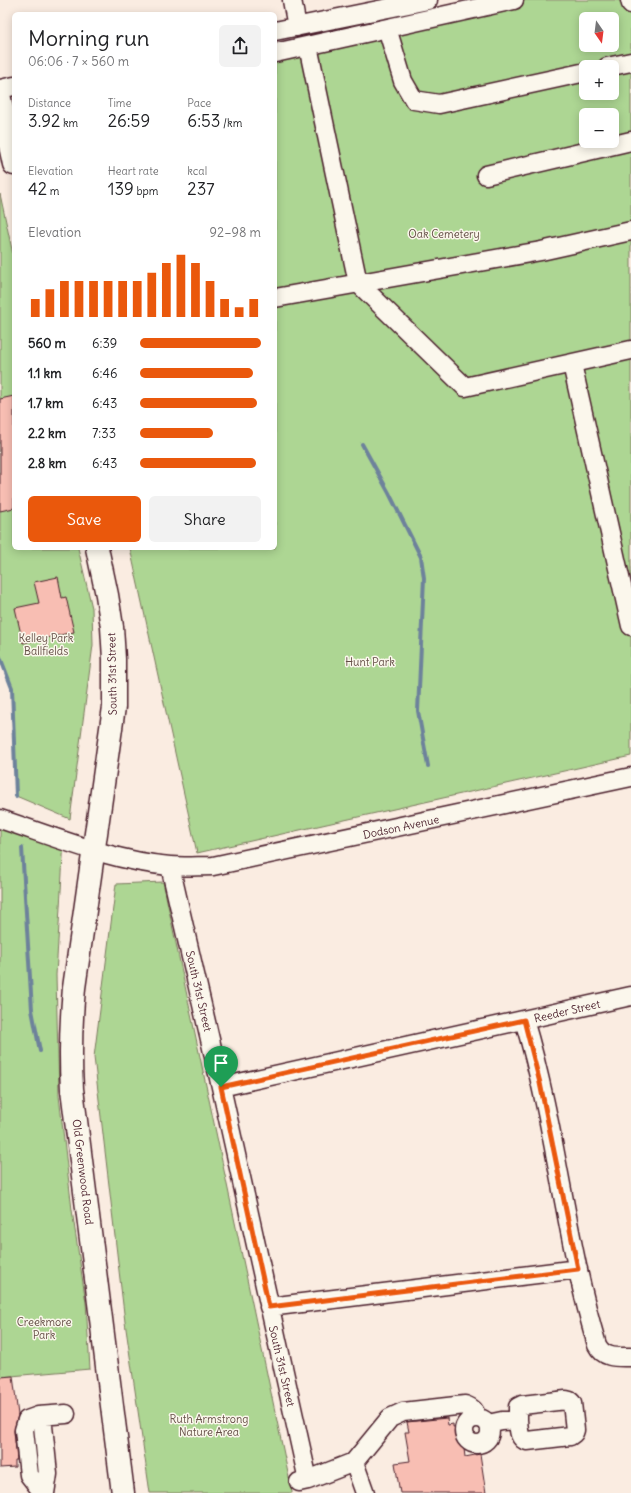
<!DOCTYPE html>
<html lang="en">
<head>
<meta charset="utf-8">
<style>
  :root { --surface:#fff; --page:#f2f2f2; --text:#202124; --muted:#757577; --accent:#ea580c }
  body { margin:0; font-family:Delius,sans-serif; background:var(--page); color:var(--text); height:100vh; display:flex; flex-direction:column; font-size:15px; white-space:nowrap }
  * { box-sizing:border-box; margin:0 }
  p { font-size:13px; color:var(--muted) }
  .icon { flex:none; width:22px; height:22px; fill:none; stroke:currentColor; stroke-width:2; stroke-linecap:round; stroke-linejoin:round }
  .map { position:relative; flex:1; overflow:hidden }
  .drawer { position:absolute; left:12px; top:12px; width:265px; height:538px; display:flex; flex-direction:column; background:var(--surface); border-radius:6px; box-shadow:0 2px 10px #0003 }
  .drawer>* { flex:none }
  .needle { width:26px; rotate:166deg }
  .tools { position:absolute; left:579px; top:12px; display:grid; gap:8px }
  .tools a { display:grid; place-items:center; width:40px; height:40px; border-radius:6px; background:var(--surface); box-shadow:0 2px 10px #0003; font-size:20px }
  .pin { position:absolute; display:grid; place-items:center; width:34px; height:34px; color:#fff; margin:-41px -17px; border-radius:50% 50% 50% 0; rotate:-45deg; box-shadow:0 0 4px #0007 }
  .pin .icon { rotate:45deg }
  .round { display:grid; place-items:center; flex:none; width:42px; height:42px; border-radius:6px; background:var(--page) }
  .overview { display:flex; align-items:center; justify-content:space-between; height:68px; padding:0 16px }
  h1 { font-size:22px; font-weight:600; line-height:30px }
  .figures { display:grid; grid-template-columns:repeat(3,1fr); gap:6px; height:68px; padding:4px 16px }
  .figures div { display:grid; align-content:center }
  .figures b { font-size:17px; font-weight:600 }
  .figures small { font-size:11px; font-weight:400 }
  .figures p { font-size:11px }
  .chart { height:112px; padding:8px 16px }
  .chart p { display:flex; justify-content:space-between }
  .chart svg { width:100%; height:72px; margin-top:4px; stroke:var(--accent); stroke-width:6 }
  .button { display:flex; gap:8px; margin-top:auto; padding:8px 16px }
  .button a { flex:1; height:46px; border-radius:6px; background:var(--accent); color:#fff; font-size:16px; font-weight:600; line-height:46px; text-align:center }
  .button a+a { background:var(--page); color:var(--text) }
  ul { padding:0 16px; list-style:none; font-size:13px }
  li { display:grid; grid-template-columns:64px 48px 1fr; align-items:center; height:30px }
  li i { height:10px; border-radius:5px; background:var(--accent) }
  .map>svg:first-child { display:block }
  .green { fill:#add693; stroke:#7c7a5f; fill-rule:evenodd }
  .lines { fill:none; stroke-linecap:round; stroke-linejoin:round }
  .stream { stroke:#6d829b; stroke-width:4 }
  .building { fill:#f8beb3; stroke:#4a1f2b }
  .minor-casing { stroke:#4a1f2b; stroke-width:21 }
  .major-casing { stroke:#4a1f2b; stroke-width:25 }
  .minor { stroke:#fbf7ec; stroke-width:18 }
  .major { stroke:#fbf7ec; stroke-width:22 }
  .route-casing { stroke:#fff; stroke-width:8 }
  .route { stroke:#ea580c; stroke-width:5 }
  .labels { text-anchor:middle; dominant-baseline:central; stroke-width:3; stroke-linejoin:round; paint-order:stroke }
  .park-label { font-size:11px; fill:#634d45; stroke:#fbf7ec }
  .street-label { font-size:11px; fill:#4a1f2b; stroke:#fbf7ec }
</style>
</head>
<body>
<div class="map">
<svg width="631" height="1493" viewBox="0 0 631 1493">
  <rect width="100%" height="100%" fill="#faece1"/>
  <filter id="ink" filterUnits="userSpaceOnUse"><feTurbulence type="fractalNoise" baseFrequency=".025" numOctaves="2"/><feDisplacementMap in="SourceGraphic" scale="8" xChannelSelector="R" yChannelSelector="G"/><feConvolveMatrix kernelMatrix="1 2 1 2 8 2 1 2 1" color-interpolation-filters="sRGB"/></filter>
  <g filter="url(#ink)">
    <path class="green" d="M 479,0 L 631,0 L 631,756 L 197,853 L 130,548 L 275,548 L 275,44 ZM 586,19 L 612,19 L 612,45 L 586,45 ZM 586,67 L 612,67 L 612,93 L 586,93 ZM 586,115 L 612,115 L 612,141 L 586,141 Z
      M 0,194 L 14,259 L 14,548 L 78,548 L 92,608 L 93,645 L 70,819 L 16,796 L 12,688 L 0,657 Z
      M 0,821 L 64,840 L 56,975 L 59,1096 L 72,1210 L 86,1303 L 90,1369 L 0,1377 Z
      M 163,882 L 292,1492 L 292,1493 L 150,1493 L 125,1322 L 94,1057 L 116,884 Z"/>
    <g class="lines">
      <path class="stream" d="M 362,444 L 389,493 L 421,557 L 424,578 L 418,711 L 428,766
        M 0,657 L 12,688 L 16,796
        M 22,848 L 32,1010 L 40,1051"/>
    </g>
    <path class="building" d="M 14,396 L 14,508 L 0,511 L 0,399 Z
      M 58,577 L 62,598 L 66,597 L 74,632 L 23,643 L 15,608 L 39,603 L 34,582 Z
      M 13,1376 L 18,1415 L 14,1431 L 17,1460 L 15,1460 L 15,1467 L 0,1468 L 0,1377 Z
      M 447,1418 L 448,1425 L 453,1424 L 453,1427 L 461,1425 L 465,1457 L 480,1454 L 486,1493 L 400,1493 L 395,1463 L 410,1461 L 405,1432 L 409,1432 L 407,1422 Z"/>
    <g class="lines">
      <g class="minor-casing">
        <path id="minor" d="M 292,0 L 297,27
          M 630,0 L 631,4
          M 387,28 L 403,81 L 414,100 L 439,104 L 586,72
          M 275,31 L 428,0
          M 308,46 L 358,283 L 465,387 L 631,350
          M 275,53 L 514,0
          M 607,67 L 631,62
          M 0,89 L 14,86
          M 486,175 L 631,141
          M 275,298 L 541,251 L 631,231
          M 572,364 L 631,626
          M 0,819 C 55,837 112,861 170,866 C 184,867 198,866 213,866 L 631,777
          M 170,866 L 221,1087 L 308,1480 L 299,1482
          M 524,1020 C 556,1126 565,1238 597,1345 C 604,1359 618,1357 631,1357
          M 221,1087 L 631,996
          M 269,1307 L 578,1269
          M 42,1416 L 48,1474 L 45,1493
          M464 1431a13 13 0 1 1 26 0a13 13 0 1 1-26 0Z
          M 488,1424 L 502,1421 L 518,1420 L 518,1407 L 522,1405 L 566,1400 L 570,1401 L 572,1403 L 575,1430 L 574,1433 L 570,1436 L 527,1441 C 518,1439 519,1428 518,1420
          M 354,1462 L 390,1418 L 403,1412 L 465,1405 C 473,1408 475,1411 477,1418
          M 308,1480 L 354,1462 L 365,1493
          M 43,1493 L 29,1475 L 24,1430 L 27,1420 L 38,1416 L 66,1414"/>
      </g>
      <g class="major-casing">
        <path id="major" d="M 0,99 L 14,164
          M 97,548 L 107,595 L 112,627 L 114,659 L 114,707 L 74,988 C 71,1022 70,1055 72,1089 L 123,1493"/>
      </g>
      <use href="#minor" class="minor"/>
      <use href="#major" class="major"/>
    </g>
  </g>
  <g class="lines" filter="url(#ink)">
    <g class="route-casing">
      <path id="route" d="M 524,1020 L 540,1083 L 578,1269 L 269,1307 L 221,1087 Z"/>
    </g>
    <use href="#route" class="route"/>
  </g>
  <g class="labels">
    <g class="park-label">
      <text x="444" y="234">Oak Cemetery</text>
      <text x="46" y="638">Kelley Park<tspan x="46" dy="13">Ballfields</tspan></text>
      <text x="370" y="662">Hunt Park</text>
      <text x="44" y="1322">Creekmore<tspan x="44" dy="13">Park</tspan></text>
      <text x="209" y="1419">Ruth Armstrong<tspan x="209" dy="13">Nature Area</tspan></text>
    </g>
    <g class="street-label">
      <text transform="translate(112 674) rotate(-91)">South 31st Street</text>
      <text transform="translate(401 827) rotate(-12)">Dodson Avenue</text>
      <text transform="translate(199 991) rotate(77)">South 31st Street</text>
      <text transform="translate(567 1011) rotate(-13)">Reeder Street</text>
      <text transform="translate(83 1172) rotate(83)">Old Greenwood Road</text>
      <text transform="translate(282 1366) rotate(77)">South 31st Street</text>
    </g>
  </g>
</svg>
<div class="tools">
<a><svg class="needle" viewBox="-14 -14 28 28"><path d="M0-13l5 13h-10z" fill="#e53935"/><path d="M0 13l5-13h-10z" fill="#757577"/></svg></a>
<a>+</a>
<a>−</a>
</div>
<div class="pin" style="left:221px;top:1087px;background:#1e9e55"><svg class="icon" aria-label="arrive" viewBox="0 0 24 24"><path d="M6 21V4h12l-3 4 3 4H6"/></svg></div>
<section class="drawer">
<div class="overview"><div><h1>Morning run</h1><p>06:06 · 7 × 560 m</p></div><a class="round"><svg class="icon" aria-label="share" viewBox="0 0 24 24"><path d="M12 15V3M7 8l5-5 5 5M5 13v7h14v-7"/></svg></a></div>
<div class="figures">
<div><p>Distance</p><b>3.92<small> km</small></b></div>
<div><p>Time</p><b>26:59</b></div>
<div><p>Pace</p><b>6:53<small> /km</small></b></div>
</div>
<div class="figures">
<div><p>Elevation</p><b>42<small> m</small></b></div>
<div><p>Heart rate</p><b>139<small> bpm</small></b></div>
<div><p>kcal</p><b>237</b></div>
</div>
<div class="chart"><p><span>Elevation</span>92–98 m</p>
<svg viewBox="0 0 160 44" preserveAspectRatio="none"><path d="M5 44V33M15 44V27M25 44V22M35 44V22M45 44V22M55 44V22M65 44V22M75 44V22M85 44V17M95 44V11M105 44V6M115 44V11M125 44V22M135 44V33M145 44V38M155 44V33"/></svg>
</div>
<ul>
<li><b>560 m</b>6:39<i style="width:100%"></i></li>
<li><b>1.1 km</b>6:46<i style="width:93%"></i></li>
<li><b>1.7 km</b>6:43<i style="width:97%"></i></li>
<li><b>2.2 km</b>7:33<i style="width:60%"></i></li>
<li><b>2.8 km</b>6:43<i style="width:96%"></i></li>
</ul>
<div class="button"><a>Save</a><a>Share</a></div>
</section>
</div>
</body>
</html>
